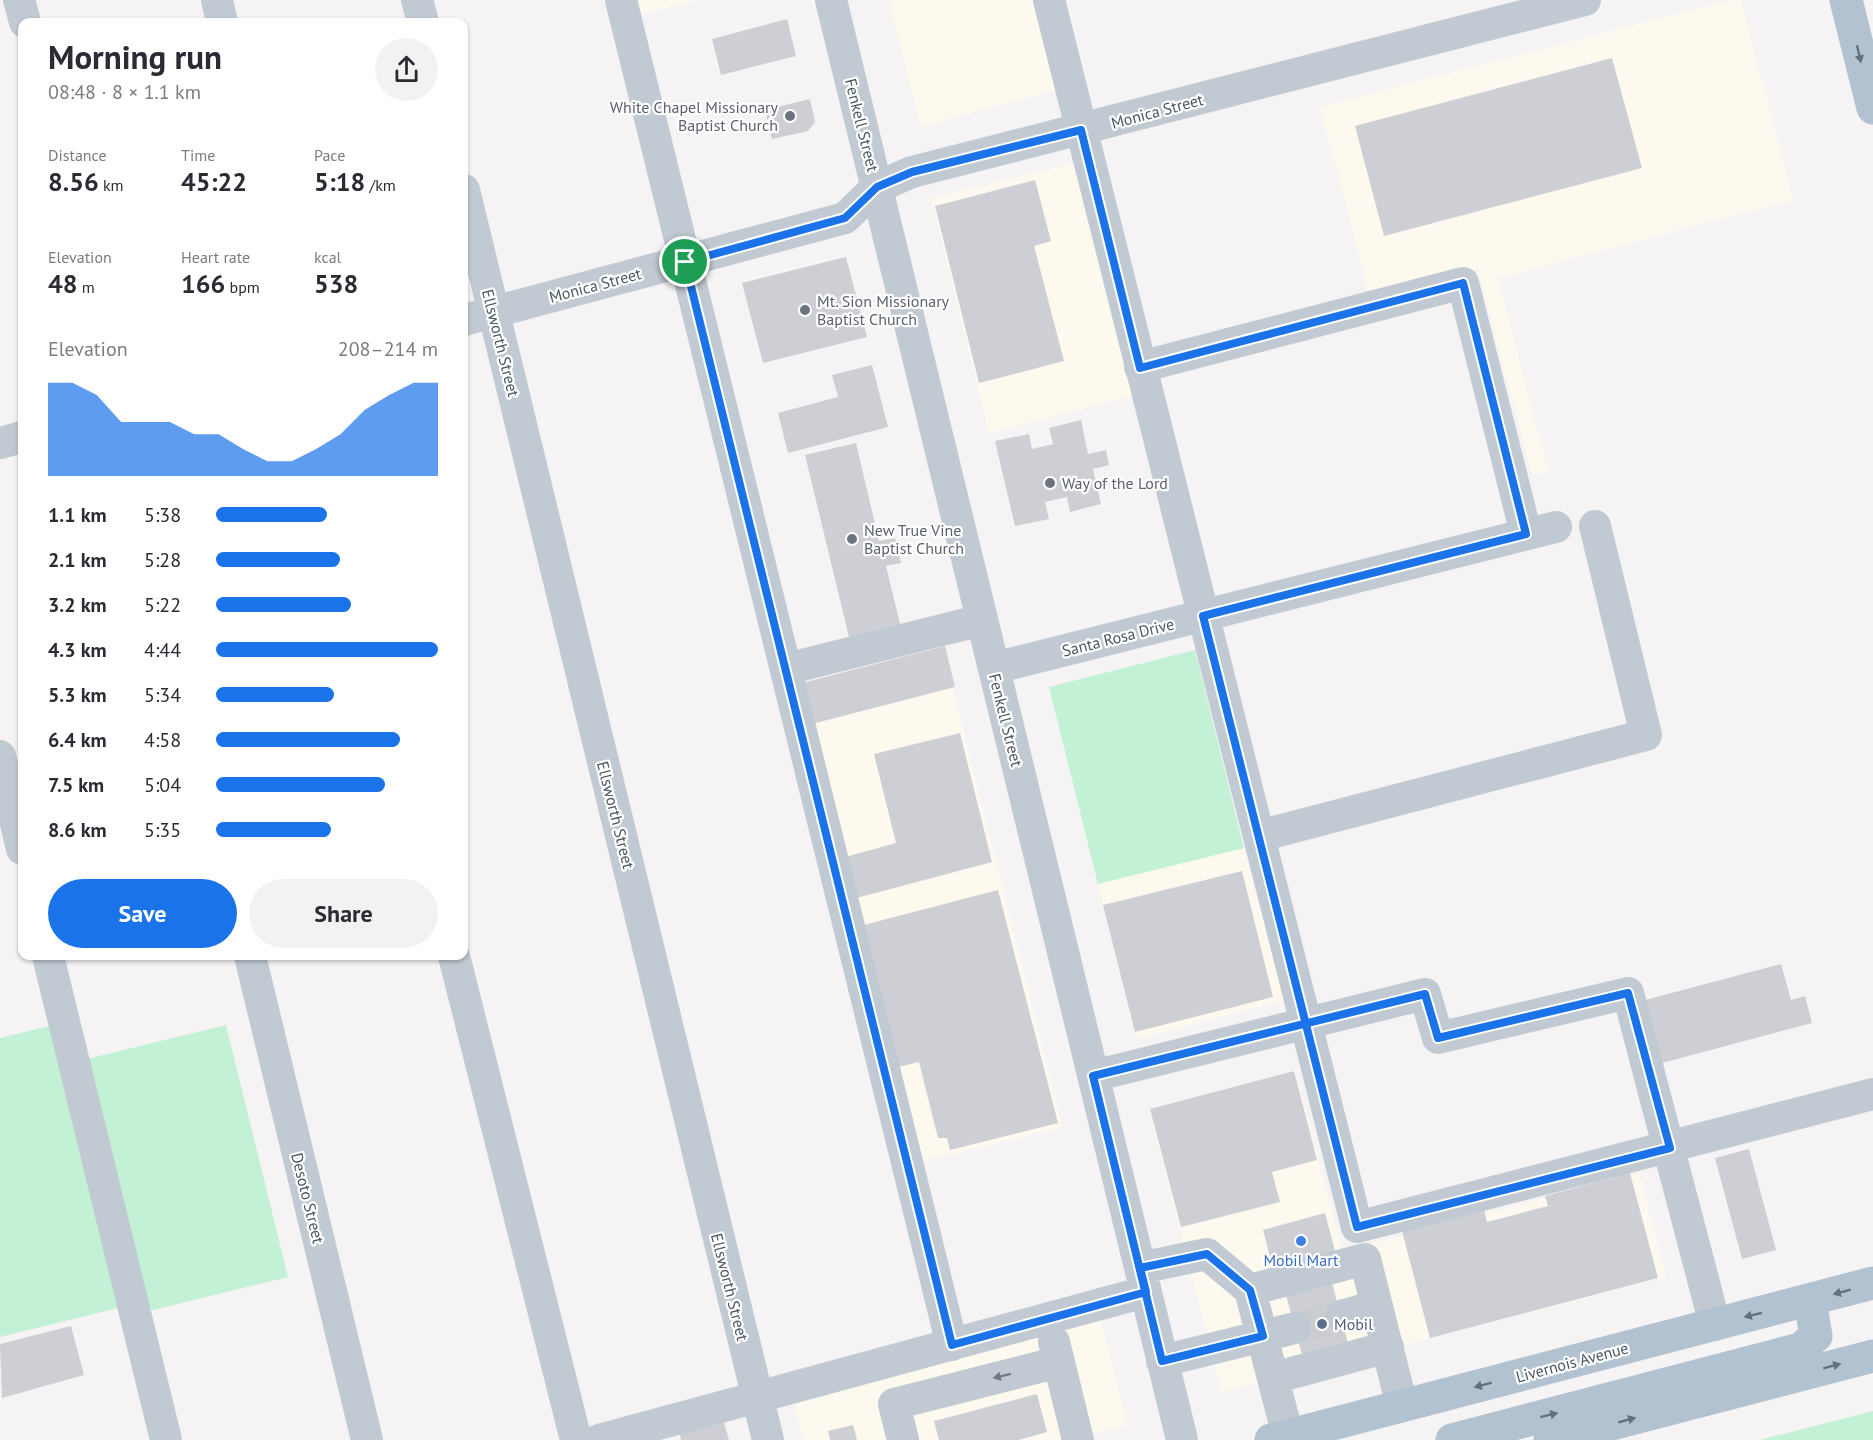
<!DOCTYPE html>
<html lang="en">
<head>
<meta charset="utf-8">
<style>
  :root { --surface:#fff; --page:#f2f2f3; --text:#2b2b33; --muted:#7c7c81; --accent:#1a73e8 }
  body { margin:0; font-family:"PT Sans",sans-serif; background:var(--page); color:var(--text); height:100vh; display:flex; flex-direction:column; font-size:22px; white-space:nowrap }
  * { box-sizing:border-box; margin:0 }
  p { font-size:20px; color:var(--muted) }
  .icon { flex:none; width:33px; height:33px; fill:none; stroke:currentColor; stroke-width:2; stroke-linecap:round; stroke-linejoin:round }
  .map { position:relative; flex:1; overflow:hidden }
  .panel { position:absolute; left:18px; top:18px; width:450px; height:942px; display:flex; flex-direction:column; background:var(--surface); border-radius:12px; box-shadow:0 2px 4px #0004 }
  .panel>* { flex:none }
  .pin { position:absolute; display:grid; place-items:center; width:51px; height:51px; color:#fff; margin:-26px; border:3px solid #fff; border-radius:50%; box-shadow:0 2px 6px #0007 }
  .round { display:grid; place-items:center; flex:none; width:63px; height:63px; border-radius:32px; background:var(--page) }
  .summary { display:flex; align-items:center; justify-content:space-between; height:102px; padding:0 30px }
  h1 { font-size:33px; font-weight:700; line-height:45px }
  .figures { display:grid; grid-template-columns:repeat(3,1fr); gap:9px; height:102px; padding:6px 30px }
  .figures div { display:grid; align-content:center }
  .figures b { font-size:26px; font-weight:700 }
  .figures small { font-size:16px; font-weight:400 }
  .figures p { font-size:16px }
  .chart { height:168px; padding:12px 30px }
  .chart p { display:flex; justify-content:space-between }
  .chart svg { width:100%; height:108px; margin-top:6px; fill:var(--accent); opacity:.7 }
  .cta { display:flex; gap:12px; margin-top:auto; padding:12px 30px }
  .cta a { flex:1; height:69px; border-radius:36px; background:var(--accent); color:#fff; font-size:24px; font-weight:700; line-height:69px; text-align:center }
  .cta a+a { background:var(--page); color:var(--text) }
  ul { padding:0 30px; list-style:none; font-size:20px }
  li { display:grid; grid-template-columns:96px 72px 1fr; align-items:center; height:45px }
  li i { height:15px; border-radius:8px; background:var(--accent) }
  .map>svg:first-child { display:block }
  .commercial { fill:#fdf9ef }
  .green { fill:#c3f1d5 }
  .building { fill:#cdcfd5 }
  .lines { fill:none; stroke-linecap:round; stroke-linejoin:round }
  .minor-tunnel { stroke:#caccce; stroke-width:32; stroke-dasharray:32 16; stroke-linecap:butt }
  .minor { stroke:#c1cad2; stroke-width:32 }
  .major { stroke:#b3c2d1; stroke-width:33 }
  .oneway { fill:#64717d }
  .oneway2 { fill:#6e7983 }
  .route-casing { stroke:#fff; stroke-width:12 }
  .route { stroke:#1a73e8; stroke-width:8 }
  .worship-dot { fill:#6b7280; stroke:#fff; stroke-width:2 }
  .shop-dot { fill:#3f7fe0; stroke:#fff; stroke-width:2 }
  .service-dot { fill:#5c6f8a; stroke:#fff; stroke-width:2 }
  .labels { text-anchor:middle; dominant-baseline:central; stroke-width:4.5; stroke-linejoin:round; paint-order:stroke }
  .worship-label { font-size:16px; fill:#5b616d; stroke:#fff; text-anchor:start }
  .street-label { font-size:16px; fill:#4a5661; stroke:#fff }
  .shop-label { font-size:16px; fill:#366cbe; stroke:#fff }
  .service-label { font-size:16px; fill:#4e5e75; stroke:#fff; text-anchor:start }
</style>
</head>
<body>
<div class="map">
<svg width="1873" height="1440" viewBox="0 0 1873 1440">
  <rect width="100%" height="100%" fill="#f5f3f3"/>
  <path class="commercial" d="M 638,0 L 698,0 L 642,14 Z
    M 888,0 L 1038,0 L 1061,89 L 921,126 Z
    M 1730,0 L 1741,0 L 1793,200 L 1498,278 L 1548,471 L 1532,475 L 1478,269 L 1370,296 L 1320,107 Z
    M 1075,163 L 1133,396 L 989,433 L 931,198 Z
    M 942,646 L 1062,1127 L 922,1161 L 803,683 Z
    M 1244,848 L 1284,1000 L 1137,1039 L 1098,884 Z
    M 1295,1070 L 1342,1251 L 1639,1173 L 1666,1277 L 1222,1392 L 1149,1109 Z
    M 1100,1318 L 1128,1425 L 1071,1440 L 804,1440 L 793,1398 Z"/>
  <path class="green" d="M 1195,650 L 1244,848 L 1098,884 L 1049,687 Z
    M 226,1025 L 288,1277 L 149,1311 L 87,1059 Z
    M 49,1026 L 118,1308 L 0,1337 L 0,1038 Z
    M 1873,1411 L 1873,1440 L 1760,1440 Z"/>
  <path class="building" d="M 787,19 L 796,56 L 721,75 L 712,39 Z
    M 1612,58 L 1642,168 L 1384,236 L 1355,126 Z
    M 810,99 L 815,122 L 808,131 L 772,139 L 765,110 Z
    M 1035,180 L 1051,241 L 1034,246 L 1064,361 L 979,383 L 935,206 Z
    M 846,257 L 867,337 L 763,363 L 742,283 Z
    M 872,365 L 888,427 L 788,453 L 778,413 L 838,397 L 832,375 Z
    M 1081,420 L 1088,454 L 1106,450 L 1109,465 L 1093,469 L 1101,504 L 1070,512 L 1067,497 L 1045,502 L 1049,519 L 1015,526 L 995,441 L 1029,434 L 1032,449 L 1053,444 L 1049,428 Z
    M 856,443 L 879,541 L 895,538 L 901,563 L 886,566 L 900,624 L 849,637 L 805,455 Z
    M 945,646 L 955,687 L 808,725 L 798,684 Z
    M 960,733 L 992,862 L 849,900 L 838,859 L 896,843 L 874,754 Z
    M 1242,871 L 1273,997 L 1135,1032 L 1103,905 Z
    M 998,890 L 1058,1123 L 950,1150 L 947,1138 L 938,1138 L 919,1062 L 899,1067 L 856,927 Z
    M 1781,964 L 1791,1000 L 1805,996 L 1812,1023 L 1662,1063 L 1645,1000 Z
    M 1294,1071 L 1317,1160 L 1272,1172 L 1280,1202 L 1181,1227 L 1150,1109 Z
    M 1749,1149 L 1776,1250 L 1742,1259 L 1715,1158 Z
    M 1630,1173 L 1658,1278 L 1430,1338 L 1402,1231 L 1484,1210 L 1487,1222 L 1548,1206 L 1545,1196 Z
    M 1325,1213 L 1336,1255 L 1274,1273 L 1263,1230 Z
    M 1331,1279 L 1351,1354 L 1305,1366 L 1285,1291 Z
    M 71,1326 L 84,1375 L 2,1398 L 0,1344 Z
    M 1037,1394 L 1047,1432 L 1019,1440 L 939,1440 L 934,1421 Z
    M 723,1419 L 729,1440 L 681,1440 L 679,1431 Z
    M 853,1425 L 857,1440 L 830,1440 L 828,1431 Z"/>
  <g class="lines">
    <path class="minor-tunnel" d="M 1295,1328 L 1341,1316"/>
    <path class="minor" d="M 19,0 L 25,22
      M 217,0 L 222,22
      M 417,0 L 423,22
      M 621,0 L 952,1345
      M 831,0 L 1182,1440
      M 1049,0 L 1357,1227 L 1873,1094
      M 464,190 L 768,1440
      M 464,320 L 845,218 L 877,187 L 912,172 L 1585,0
      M 1140,367 L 1463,283 L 1526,534
      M 0,443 L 22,437
      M 994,668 L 1556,527
      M 786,669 L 982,620
      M 0,756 L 22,849
      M 1259,836 L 1646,735 L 1595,526
      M 48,956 L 166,1440
      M 250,956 L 367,1440
      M 454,956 L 576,1440
      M 1093,1076 L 1425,994 L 1438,1038 L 1628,993 L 1715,1325
      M 1140,1268 L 1207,1254 L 1250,1290
      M 1341,1316 L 1377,1306
      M 1054,1342 L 1078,1440
      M 1162,1361 L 1295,1328
      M 1273,1378 L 1388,1347
      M 1288,1436 L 1250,1290 L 1365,1259 L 1402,1406
      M 599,1440 L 1145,1292
      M 903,1440 L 894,1404 L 1059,1362"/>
    <path class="major" d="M 1846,0 L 1873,108
      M 1271,1440 L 1873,1283
      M 1452,1440 L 1800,1349 L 1816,1336 L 1810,1300
      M 1550,1440 L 1873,1356"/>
  </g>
  <defs><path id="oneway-solid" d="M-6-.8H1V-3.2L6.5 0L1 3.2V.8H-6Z" transform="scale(1.5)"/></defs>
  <g class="oneway">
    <use href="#oneway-solid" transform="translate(1859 54) rotate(77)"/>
    <use href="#oneway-solid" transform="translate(1842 1292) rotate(165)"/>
    <use href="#oneway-solid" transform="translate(1753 1315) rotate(166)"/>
    <use href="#oneway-solid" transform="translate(1832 1366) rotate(-15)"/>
    <use href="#oneway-solid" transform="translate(1483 1385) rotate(165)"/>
    <use href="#oneway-solid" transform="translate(1549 1415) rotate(-14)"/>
    <use href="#oneway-solid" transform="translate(1627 1420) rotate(-15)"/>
  </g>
  <use class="oneway2" href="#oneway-solid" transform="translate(1002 1376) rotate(166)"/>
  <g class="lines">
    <g class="route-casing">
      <path id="route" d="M 685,262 L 952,1345 L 1146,1292 L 1140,1268 L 1207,1254 L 1250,1290 L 1263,1336 L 1162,1361 L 1093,1076 L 1425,994 L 1438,1038 L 1628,993 L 1670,1148 L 1357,1227 C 1305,1023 1254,819 1203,616 L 1526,534 L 1463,283 L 1140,368 L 1081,130 L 912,172 L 877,187 L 845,218 L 685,262"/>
    </g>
    <use href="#route" class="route"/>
  </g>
  <g class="worship-dot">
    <circle cx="790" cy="116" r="6"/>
    <circle cx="805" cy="310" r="6"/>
    <circle cx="1050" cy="483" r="6"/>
    <circle cx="852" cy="539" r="6"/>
  </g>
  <circle class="shop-dot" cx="1301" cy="1241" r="6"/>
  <circle class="service-dot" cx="1322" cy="1324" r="6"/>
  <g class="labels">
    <g class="worship-label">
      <text x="778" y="107" text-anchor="end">White Chapel Missionary<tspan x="778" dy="18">Baptist Church</tspan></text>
      <text x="817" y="301">Mt. Sion Missionary<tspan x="817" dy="18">Baptist Church</tspan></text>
      <text x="1062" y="483">Way of the Lord</text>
      <text x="864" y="530">New True Vine<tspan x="864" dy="18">Baptist Church</tspan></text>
    </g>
    <g class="street-label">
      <text transform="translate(1157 111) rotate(-15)">Monica Street</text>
      <text transform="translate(862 125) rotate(76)">Fenkell Street</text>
      <text transform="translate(595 285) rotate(-15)">Monica Street</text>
      <text transform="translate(501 343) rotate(76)">Ellsworth Street</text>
      <text transform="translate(1118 637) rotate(-14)">Santa Rosa Drive</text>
      <text transform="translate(1006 720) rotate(76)">Fenkell Street</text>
      <text transform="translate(616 815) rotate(76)">Ellsworth Street</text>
      <text transform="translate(308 1198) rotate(76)">Desoto Street</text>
      <text transform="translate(730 1287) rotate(76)">Ellsworth Street</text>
      <text transform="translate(1572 1362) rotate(-15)">Livernois Avenue</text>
    </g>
    <g class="shop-label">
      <text x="1301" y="1260">Mobil Mart</text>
    </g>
    <g class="service-label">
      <text x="1334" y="1324">Mobil</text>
    </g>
  </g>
</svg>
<div class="pin" style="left:685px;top:262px;background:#1e9e55"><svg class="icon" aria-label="arrive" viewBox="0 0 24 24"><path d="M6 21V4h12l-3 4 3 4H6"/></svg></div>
<section class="panel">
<div class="summary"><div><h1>Morning run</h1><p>08:48 · 8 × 1.1 km</p></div><a class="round"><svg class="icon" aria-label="share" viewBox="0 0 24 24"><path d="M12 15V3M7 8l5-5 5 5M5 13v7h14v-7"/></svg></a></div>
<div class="figures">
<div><p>Distance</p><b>8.56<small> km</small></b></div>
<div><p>Time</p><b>45:22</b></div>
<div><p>Pace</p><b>5:18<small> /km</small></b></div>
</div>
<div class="figures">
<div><p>Elevation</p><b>48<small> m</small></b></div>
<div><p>Heart rate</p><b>166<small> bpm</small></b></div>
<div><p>kcal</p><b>538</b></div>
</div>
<div class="chart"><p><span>Elevation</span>208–214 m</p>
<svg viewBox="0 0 160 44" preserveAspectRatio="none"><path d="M0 44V6L10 6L20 11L30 22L40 22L50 22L60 27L70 27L80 33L90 38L100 38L110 33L120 27L130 17L140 11L150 6L160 6V44z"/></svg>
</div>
<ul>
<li><b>1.1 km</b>5:38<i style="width:50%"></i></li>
<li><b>2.1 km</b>5:28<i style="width:56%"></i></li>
<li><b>3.2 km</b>5:22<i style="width:61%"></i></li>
<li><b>4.3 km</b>4:44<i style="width:100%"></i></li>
<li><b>5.3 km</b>5:34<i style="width:53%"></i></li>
<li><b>6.4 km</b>4:58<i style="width:83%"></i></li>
<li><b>7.5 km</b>5:04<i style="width:76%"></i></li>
<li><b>8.6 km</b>5:35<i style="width:52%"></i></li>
</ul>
<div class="cta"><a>Save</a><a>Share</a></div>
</section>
</div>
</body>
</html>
